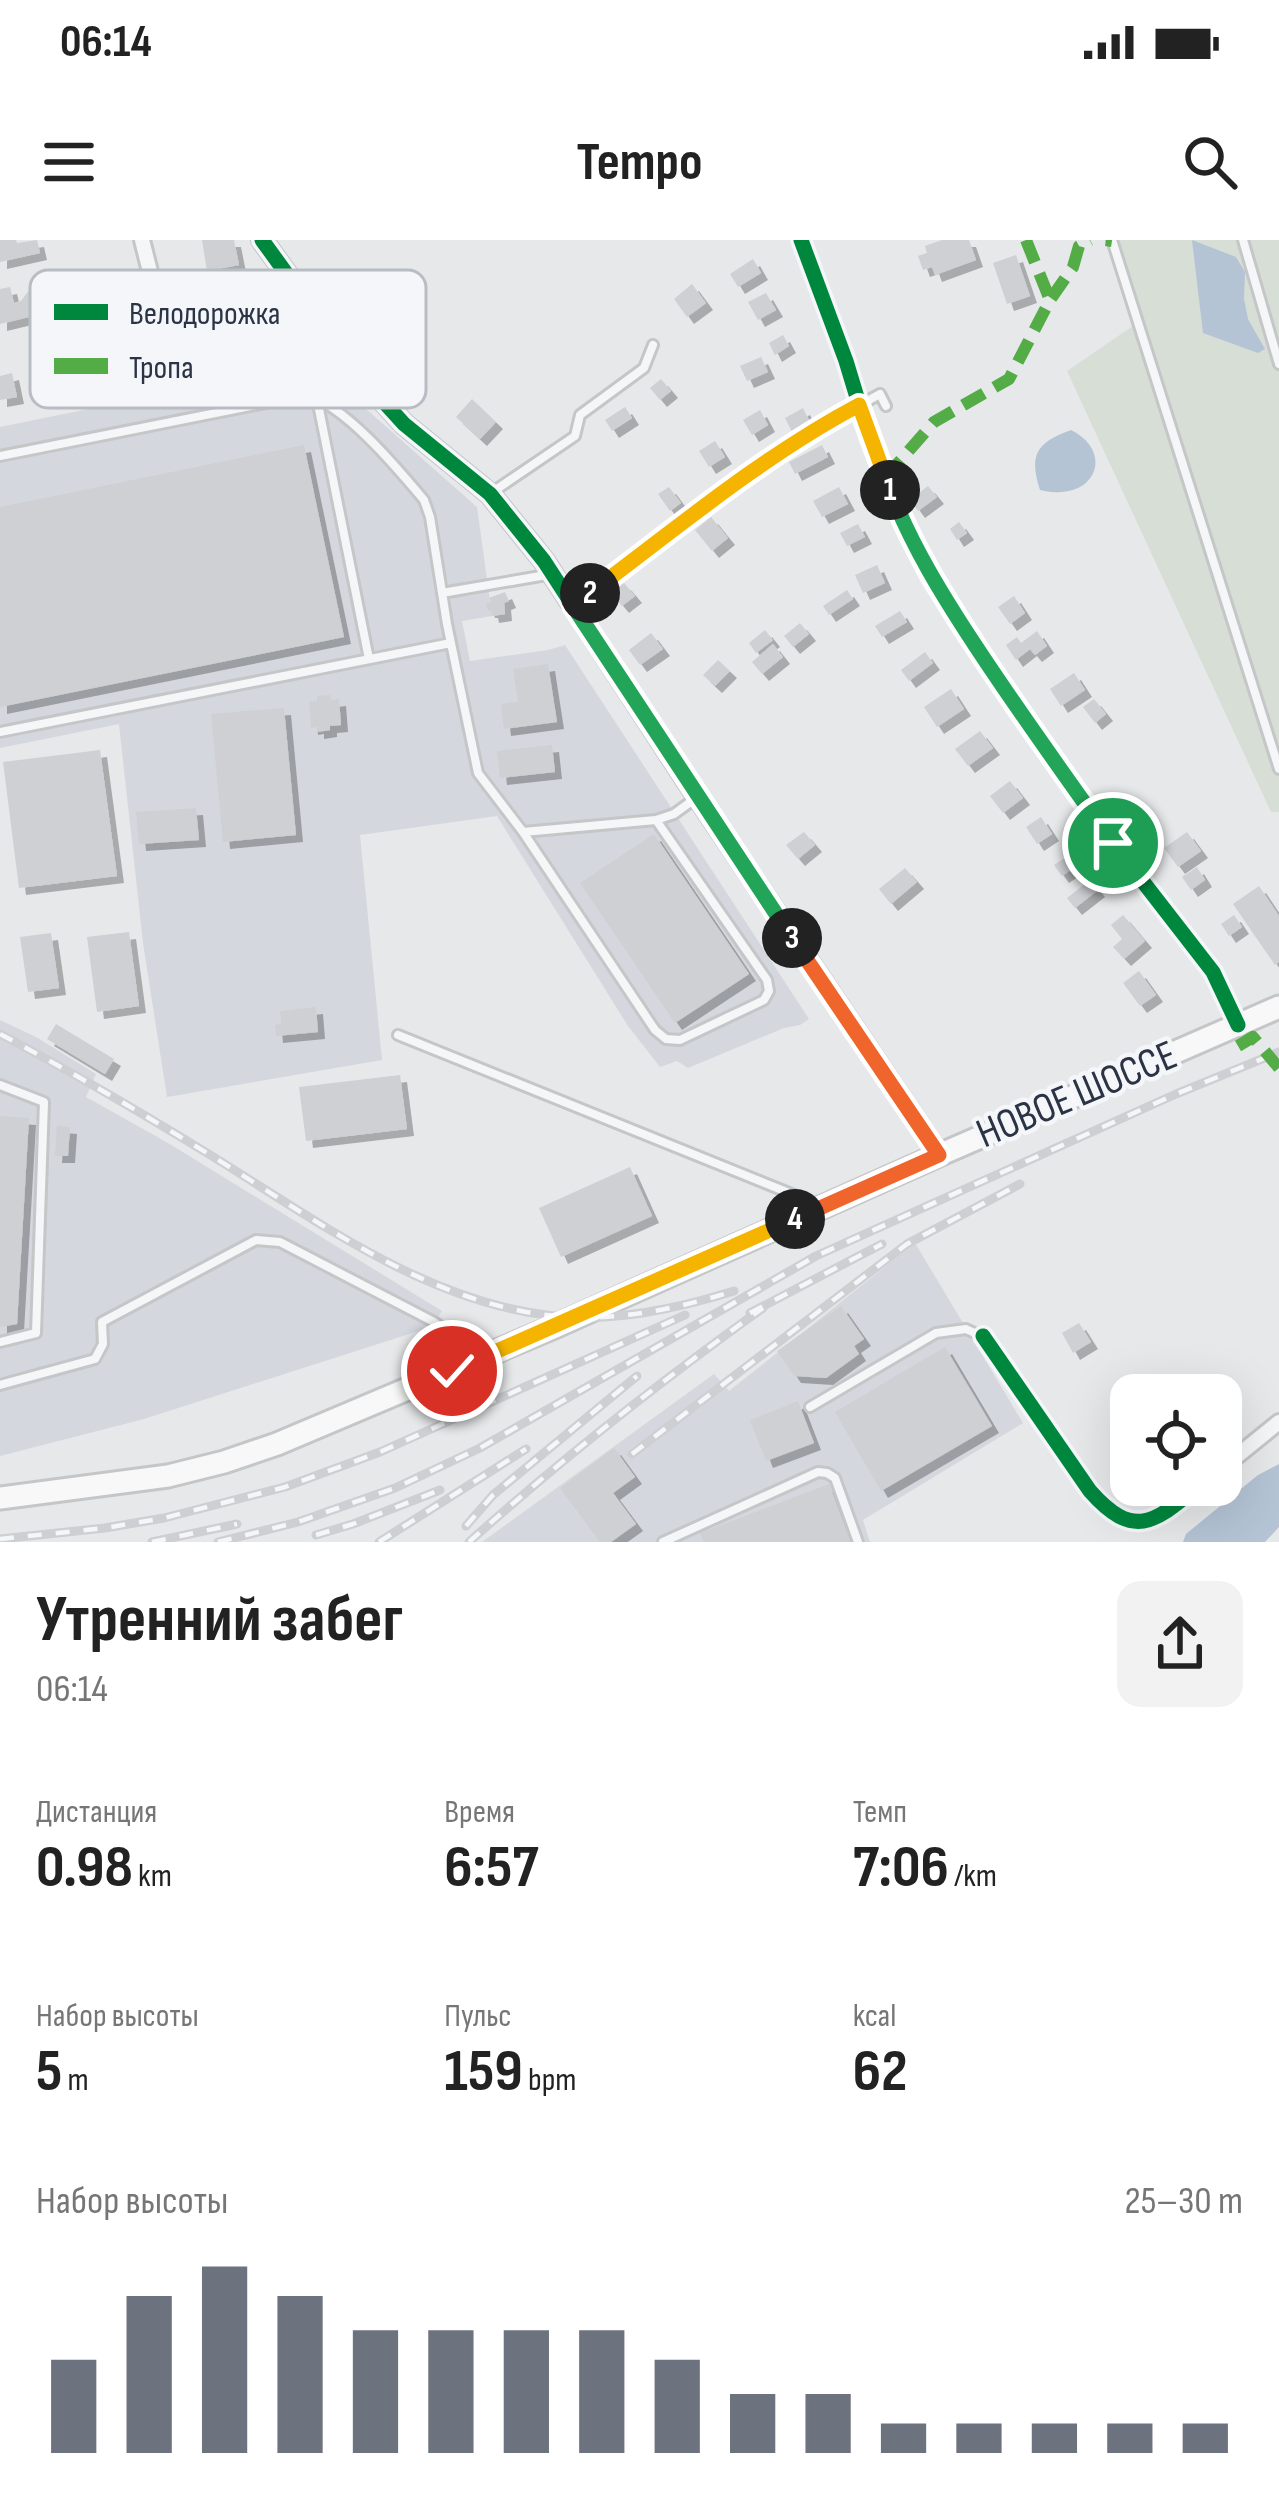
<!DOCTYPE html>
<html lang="ru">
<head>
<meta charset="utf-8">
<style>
  :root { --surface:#fff; --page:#f2f2f2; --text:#222; --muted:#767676; --accent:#6c737f }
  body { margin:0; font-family:"Sofia Sans Condensed",sans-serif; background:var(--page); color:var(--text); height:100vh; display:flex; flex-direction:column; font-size:45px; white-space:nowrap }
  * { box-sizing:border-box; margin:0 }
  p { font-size:39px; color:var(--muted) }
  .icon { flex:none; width:66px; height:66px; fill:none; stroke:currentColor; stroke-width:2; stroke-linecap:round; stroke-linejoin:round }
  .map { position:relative; height:1302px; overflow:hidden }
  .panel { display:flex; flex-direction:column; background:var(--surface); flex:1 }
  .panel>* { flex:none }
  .fabs { position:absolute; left:1110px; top:1134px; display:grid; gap:24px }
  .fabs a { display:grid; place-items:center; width:132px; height:132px; border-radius:24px; background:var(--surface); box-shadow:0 12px 48px #0002; font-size:60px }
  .pin { position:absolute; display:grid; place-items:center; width:102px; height:102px; color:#fff; margin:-51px; border:6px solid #fff; border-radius:50%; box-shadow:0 3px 12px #0007 }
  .km { position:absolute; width:60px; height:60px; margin:-30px; border-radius:50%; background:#222; color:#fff; font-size:33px; line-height:60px; text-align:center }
  .round { display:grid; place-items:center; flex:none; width:126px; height:126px; border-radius:24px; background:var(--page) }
  .summary { display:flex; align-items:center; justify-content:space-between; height:204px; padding:0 36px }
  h1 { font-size:66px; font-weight:700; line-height:90px }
  .figures { display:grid; grid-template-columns:repeat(3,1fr); gap:18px; height:204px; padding:12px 36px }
  .figures div { display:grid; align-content:center }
  .figures b { font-size:60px; font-weight:700 }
  .figures small { font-size:33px; font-weight:400 }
  .figures p { font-size:33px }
  .chart { height:336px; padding:24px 36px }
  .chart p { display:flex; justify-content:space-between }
  .chart svg { width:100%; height:216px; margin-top:12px; stroke:var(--accent); stroke-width:6 }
  .status { display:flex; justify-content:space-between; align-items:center; height:84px; padding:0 60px; background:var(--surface); direction:ltr }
  .status svg { height:33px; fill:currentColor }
  header { display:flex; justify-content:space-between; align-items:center; height:156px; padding:0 36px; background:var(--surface); font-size:54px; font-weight:700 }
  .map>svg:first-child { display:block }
  .built { fill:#d4d7dd }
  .green { fill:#d6ded6 }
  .water { fill:#b4c4d5 }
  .building { fill:#ced0d3; filter:url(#shadow) }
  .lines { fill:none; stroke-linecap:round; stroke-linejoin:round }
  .service-casing { stroke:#c4c6c8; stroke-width:14 }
  .minor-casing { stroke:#c4c6c8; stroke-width:20 }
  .tertiary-casing { stroke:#c4c6c8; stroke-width:24 }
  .secondary-casing { stroke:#c4c6c8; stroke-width:27 }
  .service { stroke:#f5f6f7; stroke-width:8 }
  .minor { stroke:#f5f6f7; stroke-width:14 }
  .tertiary { stroke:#f5f6f7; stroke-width:18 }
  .secondary { stroke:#f8f8f8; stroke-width:21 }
  .rail-casing { stroke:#cecfd2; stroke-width:9 }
  .rail { stroke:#f4f6f9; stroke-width:4.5; stroke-dasharray:14; stroke-linecap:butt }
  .quiet { stroke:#54ac47; stroke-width:12; stroke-dasharray:24 12; stroke-linecap:butt }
  .cycleway-casing { stroke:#f4f6f9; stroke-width:22 }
  .cycleway { stroke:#00873e; stroke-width:15 }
  .split-1-casing { stroke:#fff; stroke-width:24 }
  .split-2-casing { stroke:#fff; stroke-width:24 }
  .split-3-casing { stroke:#fff; stroke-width:24 }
  .split-4-casing { stroke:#fff; stroke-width:24 }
  .split-5-casing { stroke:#fff; stroke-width:24 }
  .split-1 { stroke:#22a559; stroke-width:15 }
  .split-2 { stroke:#f5b400; stroke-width:15 }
  .split-3 { stroke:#22a559; stroke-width:15 }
  .split-4 { stroke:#f0652b; stroke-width:15 }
  .split-5 { stroke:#f5b400; stroke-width:15 }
  .labels { text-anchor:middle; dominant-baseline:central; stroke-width:9; stroke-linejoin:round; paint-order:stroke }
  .street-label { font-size:42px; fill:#2b3445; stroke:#f4f6f9 }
  .key { fill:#f4f6f9; stroke:#b8bcc3; stroke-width:3 }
  .key-label { font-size:33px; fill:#2b3445 }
</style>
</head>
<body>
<div class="status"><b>06:14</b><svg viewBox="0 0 49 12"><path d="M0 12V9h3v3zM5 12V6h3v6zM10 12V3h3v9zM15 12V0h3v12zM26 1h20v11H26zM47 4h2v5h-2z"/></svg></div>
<header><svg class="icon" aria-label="menu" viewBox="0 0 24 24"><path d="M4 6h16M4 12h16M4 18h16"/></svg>Tempo<svg class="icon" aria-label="search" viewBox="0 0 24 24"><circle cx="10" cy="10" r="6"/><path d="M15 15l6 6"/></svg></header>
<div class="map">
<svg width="1279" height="1302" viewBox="0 0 1279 1302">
  <defs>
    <filter id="shadow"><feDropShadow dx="7" dy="7" stdDeviation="0" flood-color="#0004"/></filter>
  </defs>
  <rect width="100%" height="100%" fill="#e6e8ea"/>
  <path class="built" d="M 314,123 L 477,267 L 492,376 L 462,381 L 470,421 L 548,410 L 565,405 L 809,779 L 800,785 L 784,788 L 688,828 L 677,821 L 660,827 L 628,786 L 497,576 L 360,595 L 382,820 L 167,857 L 143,703 L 119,484 L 0,508 L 0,187 Z
    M 0,780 L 36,797 L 96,834 L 86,857 L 168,903 L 442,1071 L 431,1087 L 144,1179 L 0,1216 Z
    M 915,1003 L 1023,1183 L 863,1280 L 870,1302 L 482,1302 L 714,1134 L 729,1151 Z"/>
  <path class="green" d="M 1112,0 L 1279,0 L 1279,572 L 1271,572 L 1067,131 L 1136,84 Z"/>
  <path class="water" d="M 1192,0 L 1236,17 L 1245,32 L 1244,59 L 1248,79 L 1265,109 L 1258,113 L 1203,93 Z
    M 1071,190 C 1116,212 1095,264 1040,250 C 1028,214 1038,202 1071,190 Z
    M 1279,1224 L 1279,1287 L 1265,1302 L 1183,1302 L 1186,1294 L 1258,1235 Z"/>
  <path class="building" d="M 0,0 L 16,0 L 17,3 L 37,0 L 40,13 L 0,22 Z
    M 202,0 L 234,0 L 239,25 L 207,31 Z
    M 942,0 L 969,0 L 976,20 L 935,35 L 932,27 L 923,30 L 918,16 L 927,13 L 925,6 Z
    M 1016,15 L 1030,56 L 1007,64 L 993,23 Z
    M 753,19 L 761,33 L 738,47 L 730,34 Z
    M 692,44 L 706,63 L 687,77 L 674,59 Z
    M 33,45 L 45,54 L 29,77 L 0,84 L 0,49 L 10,47 L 14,63 L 21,61 Z
    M 766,53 L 776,70 L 758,80 L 748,62 Z
    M 783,95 L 789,106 L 775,115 L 769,103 Z
    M 761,117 L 768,132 L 747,141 L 740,126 Z
    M 12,133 L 17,157 L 0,160 L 0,136 Z
    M 661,139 L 671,151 L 660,160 L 650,148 Z
    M 472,159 L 496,182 L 480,199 L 456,177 Z
    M 625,167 L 632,178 L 612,191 L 605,180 Z
    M 803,168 L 810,182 L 792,192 L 785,178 Z
    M 760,170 L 768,185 L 752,195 L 743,180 Z
    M 715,201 L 725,217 L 709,227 L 699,211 Z
    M 304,205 L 344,397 L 0,467 L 0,267 Z
    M 822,205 L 828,217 L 795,234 L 789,222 Z
    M 928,246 L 937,257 L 918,271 L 910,260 Z
    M 669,247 L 681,263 L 670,271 L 658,254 Z
    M 839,247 L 848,264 L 822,277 L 813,261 Z
    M 711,277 L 728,298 L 712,311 L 695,290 Z
    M 959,282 L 967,293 L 957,300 L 950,289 Z
    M 858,284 L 865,297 L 847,306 L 840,293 Z
    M 877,325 L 885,343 L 863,353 L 855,335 Z
    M 624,343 L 635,356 L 622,366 L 612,354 Z
    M 847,350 L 853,359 L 829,375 L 823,366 Z
    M 505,352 L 509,361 L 504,363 L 505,374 L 492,376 L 491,371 L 488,371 L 486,364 L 491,362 L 489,358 Z
    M 1014,356 L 1025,373 L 1010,384 L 998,367 Z
    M 900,371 L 907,382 L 882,397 L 875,386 Z
    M 800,383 L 809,394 L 793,407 L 784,396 Z
    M 765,390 L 773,400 L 756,413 L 749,403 Z
    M 1037,391 L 1047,406 L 1035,415 L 1030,409 L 1016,420 L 1006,405 L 1017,397 L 1021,403 Z
    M 651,393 L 663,409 L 640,425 L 629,410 Z
    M 773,404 L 783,417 L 762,434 L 752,422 Z
    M 925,412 L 933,423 L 909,441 L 901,430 Z
    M 718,420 L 730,431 L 715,446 L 703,435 Z
    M 548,424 L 557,482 L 504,489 L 501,464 L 518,462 L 513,429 Z
    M 1074,433 L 1085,450 L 1061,466 L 1050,449 Z
    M 951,449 L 964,469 L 937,487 L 924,467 Z
    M 330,455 L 331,460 L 339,459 L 341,485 L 330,486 L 330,490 L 317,492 L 317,487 L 311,488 L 309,462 L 317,461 L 317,456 Z
    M 1094,459 L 1106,474 L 1095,483 L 1083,467 Z
    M 284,468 L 296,595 L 223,602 L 211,474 Z
    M 980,491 L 993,508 L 968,526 L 955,509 Z
    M 552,505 L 555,532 L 500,538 L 497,511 Z
    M 100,510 L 117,636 L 19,648 L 3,522 Z
    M 1010,541 L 1023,558 L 1003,573 L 990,556 Z
    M 196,568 L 199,600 L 139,604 L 136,572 Z
    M 1041,577 L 1052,594 L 1037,604 L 1026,587 Z
    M 804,592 L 815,605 L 798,619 L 786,605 Z
    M 1187,592 L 1201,611 L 1178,627 L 1164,608 Z
    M 654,594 L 749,734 L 675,783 L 580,643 Z
    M 1069,615 L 1077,626 L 1062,636 L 1054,625 Z
    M 1197,627 L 1205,640 L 1191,650 L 1182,637 Z
    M 905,628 L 917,642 L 891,664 L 879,649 Z
    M 1090,640 L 1098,650 L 1075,668 L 1067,658 Z
    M 1259,646 L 1279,676 L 1279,722 L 1275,725 L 1233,664 Z
    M 1123,675 L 1145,701 L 1124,719 L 1113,707 L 1122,699 L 1111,685 Z
    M 1234,675 L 1242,687 L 1229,696 L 1221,684 Z
    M 129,692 L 139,766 L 97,772 L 87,697 Z
    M 51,693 L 59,748 L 28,752 L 20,697 Z
    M 1139,731 L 1156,755 L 1140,766 L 1123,743 Z
    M 316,767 L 318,792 L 276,796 L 275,785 L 281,784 L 280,771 Z
    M 56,784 L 114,819 L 105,834 L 47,799 Z
    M 400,835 L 407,889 L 306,901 L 299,847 Z
    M 0,876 L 29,878 L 17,1084 L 0,1087 Z
    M 57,886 L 70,887 L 68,916 L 55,916 Z
    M 630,927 L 652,976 L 561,1017 L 539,968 Z
    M 841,1066 L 864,1099 L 854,1106 L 859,1114 L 826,1138 L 794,1136 L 777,1111 Z
    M 1079,1083 L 1091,1102 L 1073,1113 L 1062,1093 Z
    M 945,1107 L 992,1186 L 881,1251 L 835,1172 Z
    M 798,1161 L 814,1203 L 766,1221 L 750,1180 Z
    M 614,1208 L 635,1237 L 613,1253 L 636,1284 L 611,1302 L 600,1302 L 560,1248 Z
    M 829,1244 L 851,1302 L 704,1302 L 700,1293 Z"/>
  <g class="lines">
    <g class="service-casing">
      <path id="service" d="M 1112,0 L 1279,529
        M 1243,0 L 1279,124
        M 317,159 L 369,419
        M 0,216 L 306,155 C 345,165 398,229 424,260 L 430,277 L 447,384 L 478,533 L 523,592 L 655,790 L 666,799 L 680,800 L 764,760 L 769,751 L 767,740 L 656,580 L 674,574 L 696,558
        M 491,253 L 575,196 L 580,175 L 644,128 L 653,105
        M 442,353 L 552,334
        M 574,365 C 674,291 771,213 880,154 L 886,166
        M 0,492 L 451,403
        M 523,592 L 656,580
        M 398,795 L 814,963
        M 0,845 L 44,862 L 36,1093 L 0,1102
        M 0,1145 L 95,1119 L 103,1104 L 102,1082 L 256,1000 L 280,1002 L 434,1082 L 477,1113
        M 810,1167 L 936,1093 L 966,1089 L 981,1096
        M 663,1302 L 818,1232 L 827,1233 L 835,1238 L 858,1302"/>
    </g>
    <g class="minor-casing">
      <path id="minor" d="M 142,0 L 177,138
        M 801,0 L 846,121 L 869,197 L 902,281 L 931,338 L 1018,471 L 1113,603 L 1213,732 L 1238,785
        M 983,1096 L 1090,1251 C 1135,1302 1156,1281 1200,1245
        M 1221,1229 L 1279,1182"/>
    </g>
    <g class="tertiary-casing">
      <path id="tertiary" d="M 262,0 L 362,138 L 404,184 L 490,254 L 544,321 L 687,541 L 939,915"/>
    </g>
    <g class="secondary-casing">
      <path id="secondary" d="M 0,1258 L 168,1236 L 224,1222 L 277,1204 L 554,1087 L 939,915 L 1279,767"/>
    </g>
    <use href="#service" class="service"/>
    <use href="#minor" class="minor"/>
    <use href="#tertiary" class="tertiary"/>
    <use href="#secondary" class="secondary"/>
    <g class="rail-casing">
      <path id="rail" d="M 0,794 C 70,831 140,872 207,913 C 315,979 424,1062 554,1076 C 615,1082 676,1069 734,1051
        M 750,1073 L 882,1004
        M 632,1214 L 907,1004 L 1020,944
        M 466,1286 L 493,1255 L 637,1136
        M 316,1295 L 353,1284 L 440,1250
        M 0,1299 L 105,1288 L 164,1278 L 285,1247 L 380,1212 L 685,1075
        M 152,1302 L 237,1284
        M 218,1302 L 298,1282 L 395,1248 L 480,1208 L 816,1016 L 1176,854 L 1279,812
        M 379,1302 L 526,1209
        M 469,1302 C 563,1218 661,1141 763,1068"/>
    </g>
    <use href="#rail" class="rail"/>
    <path class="quiet" d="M 1026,0 L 1050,60
      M 1106,0 L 1112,1
      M 885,238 L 934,182 L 1009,139 L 1050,60 L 1073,27 L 1079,6 L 1090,0
      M 1238,806 L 1253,797 L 1279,828"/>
    <g class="cycleway-casing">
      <path id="cycleway" d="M 262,0 L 362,138 L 404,184 L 490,254 L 544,321 L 687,541 L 939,915
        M 801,0 L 846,121 L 869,197 L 902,281 L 931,338 L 1018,471 L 1113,603 L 1213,732 L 1238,785
        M 983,1096 L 1090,1251 C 1135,1302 1156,1281 1200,1245"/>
    </g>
    <use href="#cycleway" class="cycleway"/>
  </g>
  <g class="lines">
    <g class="split-1-casing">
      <path id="split-1" d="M 890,250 C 912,306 942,355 975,405 C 1019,472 1066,537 1113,603"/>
    </g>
    <g class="split-2-casing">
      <path id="split-2" d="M 590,353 C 677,288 763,216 859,165 L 890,250"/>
    </g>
    <g class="split-3-casing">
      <path id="split-3" d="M 590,353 L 573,366 L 792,698"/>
    </g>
    <g class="split-4-casing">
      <path id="split-4" d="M 792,698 L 939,915 L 795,979"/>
    </g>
    <g class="split-5-casing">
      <path id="split-5" d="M 452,1131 L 795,979"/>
    </g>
    <use href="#split-1" class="split-1"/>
    <use href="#split-2" class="split-2"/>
    <use href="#split-3" class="split-3"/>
    <use href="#split-4" class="split-4"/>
    <use href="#split-5" class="split-5"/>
  </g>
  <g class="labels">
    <g class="street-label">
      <text transform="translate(1077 855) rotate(-23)">НОВОЕ ШОССЕ</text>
    </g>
  </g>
  <rect x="30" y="30" width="396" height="138" rx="18" class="key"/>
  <rect x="54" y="64" width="54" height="16" fill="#00873e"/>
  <rect x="54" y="118" width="54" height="16" fill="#54ac47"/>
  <g class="key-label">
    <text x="129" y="84">Велодорожка</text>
    <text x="129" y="138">Тропа</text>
  </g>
</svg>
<div class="fabs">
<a><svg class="icon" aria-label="locate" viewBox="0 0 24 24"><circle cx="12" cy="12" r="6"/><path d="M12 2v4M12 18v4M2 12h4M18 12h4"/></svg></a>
</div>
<div class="pin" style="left:1113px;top:603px;background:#1e9e55"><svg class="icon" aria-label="arrive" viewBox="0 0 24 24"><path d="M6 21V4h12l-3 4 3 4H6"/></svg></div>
<div class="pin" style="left:452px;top:1131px;background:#d93025"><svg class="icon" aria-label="check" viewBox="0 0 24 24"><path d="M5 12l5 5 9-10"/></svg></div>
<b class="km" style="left:890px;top:250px">1</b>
<b class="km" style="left:590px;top:353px">2</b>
<b class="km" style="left:792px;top:698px">3</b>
<b class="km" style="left:795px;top:979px">4</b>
</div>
<section class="panel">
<div class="summary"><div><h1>Утренний забег</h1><p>06:14</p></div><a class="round"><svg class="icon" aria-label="share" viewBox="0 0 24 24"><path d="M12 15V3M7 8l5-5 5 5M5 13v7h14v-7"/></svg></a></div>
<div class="figures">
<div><p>Дистанция</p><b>0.98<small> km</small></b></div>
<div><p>Время</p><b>6:57</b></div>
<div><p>Темп</p><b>7:06<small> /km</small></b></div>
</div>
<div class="figures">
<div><p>Набор высоты</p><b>5<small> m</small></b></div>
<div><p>Пульс</p><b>159<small> bpm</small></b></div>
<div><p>kcal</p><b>62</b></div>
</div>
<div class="chart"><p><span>Набор высоты</span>25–30 m</p>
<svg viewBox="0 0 160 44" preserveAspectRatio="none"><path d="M5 44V25M15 44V12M25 44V6M35 44V12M45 44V19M55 44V19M65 44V19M75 44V19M85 44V25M95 44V32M105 44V32M115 44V38M125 44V38M135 44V38M145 44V38M155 44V38"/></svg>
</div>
</section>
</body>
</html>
